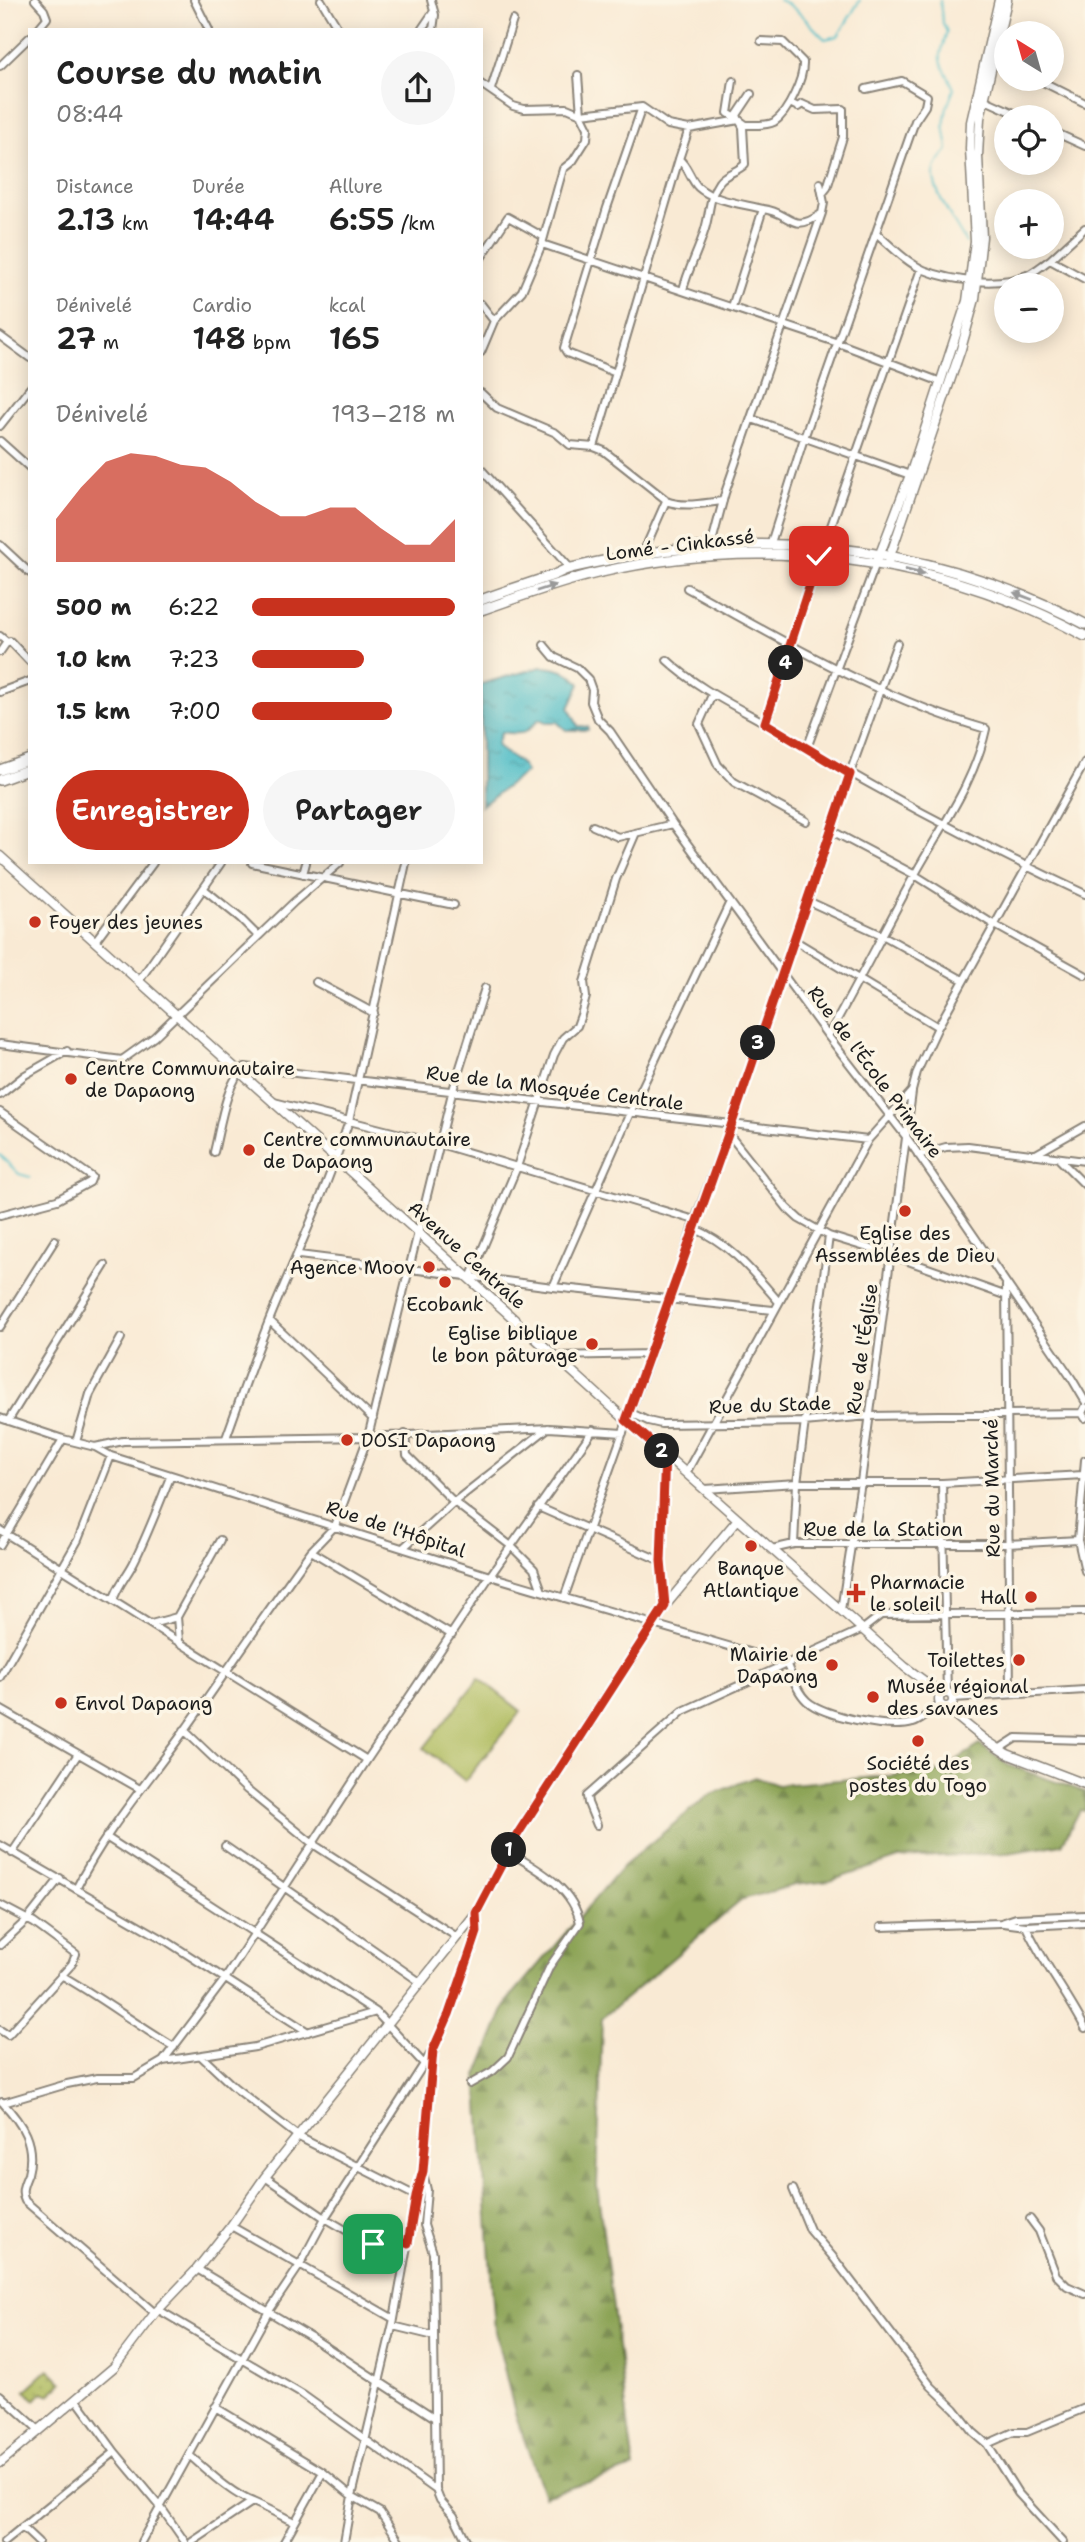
<!DOCTYPE html>
<html lang="fr">
<head>
<meta charset="utf-8">
<style>
  :root { --surface:#fff; --page:#f6f6f6; --text:#222; --muted:#767676; --accent:#c8321e }
  body { margin:0; font-family:"Shantell Sans",sans-serif; background:var(--page); color:var(--text); height:100vh; display:flex; flex-direction:column; font-size:26px; white-space:nowrap }
  * { box-sizing:border-box; margin:0 }
  p { font-size:23px; color:var(--muted) }
  .icon { flex:none; width:38px; height:38px; fill:none; stroke:currentColor; stroke-width:2; stroke-linecap:round; stroke-linejoin:round }
  .map { position:relative; flex:1; overflow:hidden }
  .panel { position:absolute; left:28px; top:28px; width:455px; height:836px; display:flex; flex-direction:column; background:var(--surface); border-radius:0px; box-shadow:0 4px 18px #0003 }
  .panel>* { flex:none }
  .needle { width:46px; rotate:323deg }
  .controls { position:absolute; left:994px; top:21px; display:grid; gap:14px }
  .controls a { display:grid; place-items:center; width:70px; height:70px; border-radius:50%; background:var(--surface); box-shadow:0 4px 18px #0003; font-size:35px }
  .pin { position:absolute; display:grid; place-items:center; width:60px; height:60px; color:#fff; margin:-30px; border-radius:14px; box-shadow:0 4px 10px #0006 }
  .km { position:absolute; width:35px; height:35px; margin:-18px; border-radius:50%; background:#222; color:#fff; font-size:19px; line-height:35px; text-align:center }
  .round { display:grid; place-items:center; flex:none; width:74px; height:74px; border-radius:37px; background:var(--page) }
  .overview { display:flex; align-items:center; justify-content:space-between; height:119px; padding:0 28px }
  h1 { font-size:32px; font-weight:600; line-height:52px }
  .stats { display:grid; grid-template-columns:repeat(3,1fr); gap:10px; height:119px; padding:7px 28px }
  .stats div { display:grid; align-content:center }
  .stats b { font-size:30px; font-weight:600 }
  .stats small { font-size:19px; font-weight:400 }
  .stats p { font-size:19px }
  .chart { height:196px; padding:14px 28px }
  .chart p { display:flex; justify-content:space-between }
  .chart svg { width:100%; height:126px; margin-top:7px; fill:var(--accent); opacity:.7 }
  .button { display:flex; gap:14px; margin-top:auto; padding:14px 28px }
  .button a { flex:1; height:80px; border-radius:42px; background:var(--accent); color:#fff; font-size:28px; font-weight:600; line-height:80px; text-align:center }
  .button a+a { background:var(--page); color:var(--text) }
  ul { padding:0 28px; list-style:none; font-size:23px }
  li { display:grid; grid-template-columns:112px 84px 1fr; align-items:center; height:52px }
  li i { height:18px; border-radius:9px; background:var(--accent) }
  .map>svg:first-child { display:block }
  .grass { fill:url(#grass-dots); stroke:#666c3d; stroke-width:2 }
  .forest { fill:url(#forest-firs); stroke:#546038; stroke-width:2 }
  .garden { fill:#afbb5e; stroke:#666c3d; stroke-width:2 }
  .water { fill:url(#water-ripples); stroke:#366c72; stroke-width:2 }
  .lines { fill:none; stroke-linecap:round; stroke-linejoin:round }
  .stream { stroke:#4fbdc7; stroke-width:2 }
  .minor-casing { stroke:#8a8378; stroke-width:10 }
  .major-casing { stroke:#8a8378; stroke-width:11 }
  .highway-casing { stroke:#8a8378; stroke-width:12 }
  .minor { stroke:#fff; stroke-width:6 }
  .major { stroke:#fff; stroke-width:8 }
  .highway { stroke:#fff; stroke-width:9 }
  .oneway { fill:#999 }
  .route-casing { stroke:#fff; stroke-width:14 }
  .route { stroke:#c8321e; stroke-width:9 }
  .poi-dot { fill:#c8321e; stroke:#fcf5e5; stroke-width:2.5 }
  .labels { text-anchor:middle; dominant-baseline:central; stroke-width:7; stroke-linejoin:round; paint-order:stroke }
  .street-label { font-size:19px; fill:#1c1c1c; stroke:#fcf5e5 }
  .poi-label { font-size:19px; fill:#1c1c1c; stroke:#fcf5e5; text-anchor:start }
</style>
</head>
<body>
<div class="map">
<svg width="1085" height="2542" viewBox="0 0 1085 2542">
  <defs>
    <pattern id="grass-dots" width="8" height="8" patternUnits="userSpaceOnUse" patternTransform="scale(1.75)"><rect width="8" height="8" fill="#afbb5e"/><path d="M2 2h.1M6 6h.1" fill="none" stroke="#96a051" stroke-width="1.8" stroke-linecap="round"/></pattern>
    <pattern id="forest-firs" width="22" height="20" patternUnits="userSpaceOnUse" patternTransform="scale(1.75)"><rect width="22" height="20" fill="#8ba355"/><path d="M5 1l3.5 6h-7zM16 11l3.5 6h-7z" fill="#718446"/></pattern>
    <pattern id="water-ripples" width="26" height="14" patternUnits="userSpaceOnUse" patternTransform="scale(1.75)"><rect width="26" height="14" fill="#4fbdc7"/><path d="M2 4q2-2 4 0t4 0M15 11q2-2 4 0t4 0" fill="none" stroke="#4199a1"/></pattern>
  </defs>
  <rect width="100%" height="100%" fill="#fcf5e5"/>
  <filter id="ink" filterUnits="userSpaceOnUse"><feTurbulence type="fractalNoise" baseFrequency=".0143" numOctaves="2"/><feDisplacementMap in="SourceGraphic" scale="14" xChannelSelector="R" yChannelSelector="G"/><feConvolveMatrix kernelMatrix="1 2 1 2 8 2 1 2 1" color-interpolation-filters="sRGB"/></filter>
  <filter id="wash" filterUnits="userSpaceOnUse"><feTurbulence type="fractalNoise" baseFrequency=".00686" numOctaves="4" result="noise"/><feDisplacementMap in="SourceGraphic" scale="28" xChannelSelector="R" yChannelSelector="G"/><feGaussianBlur stdDeviation="1.57" result="paint"/><feColorMatrix in="noise" values="0 0 0 0 0 0 0 0 0 0 0 0 0 0 0 0 0 1.4 0 .05"/><feComposite in="paint" operator="in"/></filter>
  <g filter="url(#wash)">
    <rect width="100%" height="100%" fill="#f9ead4"/>
    <path class="grass" d="M 49,2369 L 63,2383 L 49,2395 L 42,2392 L 35,2400 L 25,2391 Z"/>
    <path class="forest" d="M 980,1745 L 1008,1765 L 1085,1792 L 1085,1811 L 1080,1810 L 1062,1844 L 1008,1853 L 899,1858 L 830,1881 L 795,1885 L 743,1899 L 602,2018 L 597,2186 L 634,2468 L 544,2496 L 515,2413 L 495,2331 L 477,2076 L 508,2000 L 624,1865 L 709,1795 L 755,1777 L 778,1785 L 938,1772 Z"/>
    <path class="garden" d="M 479,1678 L 521,1711 L 465,1781 L 424,1748 Z"/>
    <path class="water" d="M 541,667 C 555,667 572,672 580,684 L 569,708 L 578,726 L 588,727 L 588,730 L 566,730 L 557,722 L 546,722 L 539,719 C 525,735 523,735 501,732 L 497,745 C 506,757 520,758 526,772 L 481,806 L 481,684 Z"/>
    <g class="lines">
      <path class="stream" d="M 779,0 C 795,5 812,27 825,39 L 838,36 L 860,0
        M 940,0 L 942,21 L 947,32 C 936,67 940,57 954,89 L 947,107 L 944,125 L 948,150 C 942,157 935,164 934,173 C 932,191 957,226 966,243
        M 0,1155 L 19,1174 L 30,1177"/>
    </g>
  </g>
  <g filter="url(#ink)">
    <g class="lines">
      <g class="minor-casing">
        <path id="minor" d="M 35,0 L 44,10 L 47,18 L 37,30
          M 194,0 L 209,30
          M 321,0 L 339,30
          M 431,0 L 435,15 L 433,30
          M 421,30 L 434,11
          M 992,59 L 1006,64
          M 0,66 L 30,37
          M 1037,79 L 1085,103
          M 481,84 L 513,106 L 524,109 L 567,108 L 581,114 L 642,107 L 668,125 L 689,129 L 739,120 L 746,125 C 753,125 767,126 774,122 C 788,113 804,78 803,62 L 783,42 L 761,41
          M 491,89 L 513,20
          M 983,99 L 1023,117
          M 790,103 L 798,107 L 802,104 L 815,110 L 843,109 L 843,137 L 827,188 L 823,193
          M 739,120 L 737,115 L 751,94
          M 689,129 L 679,159 C 688,166 690,179 698,187 C 713,201 744,204 763,209 L 732,307
          M 1052,131 L 1085,146
          M 763,209 C 791,212 791,235 821,214
          M 876,233 C 890,245 907,263 924,270 C 951,281 999,287 1027,275 C 1035,272 1042,265 1050,260 L 1085,279
          M 542,244 L 838,343 L 941,382
          M 481,258 L 508,217 L 544,237
          M 1050,260 L 1085,228
          M 683,290 C 688,269 699,250 705,229 C 710,213 709,196 719,182 C 725,173 738,172 745,164 L 743,127 L 739,120 L 728,113 L 733,81
          M 481,304 L 494,321 L 481,352
          M 494,321 L 522,291 L 542,244 L 563,169 L 573,161 L 587,139 L 588,128 L 581,114 L 578,75
          M 0,336 L 30,358
          M 616,373 L 567,353 L 564,348 L 607,208 L 642,107
          M 481,393 L 497,408 L 556,433 L 570,445 L 594,447 L 604,451 L 665,499 L 666,501 L 643,553
          M 752,419 L 910,475
          M 0,426 L 30,388
          M 0,441 L 30,468
          M 594,447 L 679,159
          M 481,469 L 570,568
          M 666,501 C 685,508 703,503 723,501
          M 771,543 L 804,438 L 915,121 L 925,106 L 927,96 L 902,81 L 866,89
          M 0,545 L 30,573
          M 711,546 L 725,493 L 822,213 L 824,203 L 820,183
          M 824,546 L 921,269
          M 687,588 C 784,641 880,699 986,729 C 974,784 941,827 914,876 C 885,929 858,983 828,1036
          M 0,636 L 7,642 L 10,641 L 30,662
          M 544,645 L 554,657 L 577,668 L 588,679 L 592,690 L 591,702 L 598,719 L 610,731 L 673,824 L 828,1036 L 907,1138 L 1072,1379 L 1085,1401
          M 0,652 L 7,642
          M 667,660 C 700,691 740,708 779,731 C 878,791 980,845 1085,894
          M 0,692 L 30,681
          M 712,695 L 699,724 L 718,765 L 734,782 L 806,821
          M 765,723 L 819,556
          M 807,748 L 876,563
          M 593,826 L 618,837 L 673,824
          M 832,831 L 915,875 L 993,924 L 1085,975
          M 252,863 L 454,905
          M 303,874 L 306,863
          M 204,889 L 240,918 L 258,936
          M 808,901 L 884,936 L 963,980
          M 794,940 L 938,1027
          M 95,941 L 153,863
          M 139,981 L 221,863
          M 316,982 L 374,1013
          M 0,1044 L 122,1060 L 154,1037 L 294,902 L 340,863
          M 0,1095 L 25,1075 L 67,1051
          M 274,1102 L 440,1144 L 695,1220
          M 0,1112 L 92,1177 L 90,1182 L 57,1200 L 0,1215
          M 728,1133 L 787,1208 L 799,1219 L 829,1236 L 891,1255 L 1007,1296
          M 214,1152 C 220,1129 226,1081 245,1067 L 868,1140
          M 918,1155 L 946,1147 L 968,1146 L 1085,1161
          M 1034,1155 L 1085,1126
          M 1059,1159 L 1085,1185
          M 693,1228 C 731,1244 752,1271 778,1301
          M 299,1255 L 553,1287 L 773,1310
          M 471,1276 L 517,1167 L 554,1055 L 563,1038 L 577,1026 L 581,1015 L 586,997 L 584,982 L 616,879 L 635,835
          M 1006,1285 L 1010,1692
          M 553,1287 L 630,1113 L 730,902
          M 270,1321 L 373,1419
          M 0,1327 L 55,1240
          M 555,1356 L 651,1354
          M 1085,1407 L 1082,1413 L 1085,1418
          M 629,1412 L 648,1421 L 661,1424 L 804,1422 L 869,1416 L 1082,1413
          M 0,1418 L 63,1439 L 95,1447 L 111,1456 L 490,1576 L 786,1663
          M 8,1421 L 105,1265
          M 405,1434 L 407,1455 L 454,1502 L 511,1546 L 534,1569 L 542,1591
          M 226,1438 C 242,1394 257,1349 275,1306 C 301,1245 328,1184 349,1121 L 406,863
          M 76,1442 L 90,1394 L 121,1338
          M 95,1447 L 123,1441 L 368,1437 L 549,1428 L 623,1433
          M 665,1454 L 661,1561 L 665,1606
          M 1085,1460 L 1078,1540 L 1085,1571
          M 686,1473 L 868,1140 L 912,1091 L 917,1072 L 938,1027 L 1085,762
          M 942,1483 L 947,1693
          M 705,1489 L 797,1483 L 942,1483 L 1083,1475
          M 538,1507 L 661,1561
          M 0,1530 L 367,1760
          M 794,1544 L 797,1483 L 829,1236
          M 0,1545 L 63,1439
          M 404,1547 L 454,1502 L 548,1428
          M 772,1549 L 794,1544 L 1007,1544 L 1078,1540
          M 311,1551 L 452,1635
          M 564,1598 L 670,1300 L 695,1220 L 731,1126 L 850,773 L 897,643
          M 113,1601 C 117,1586 127,1576 134,1562 C 148,1534 159,1504 171,1475
          M 841,1610 L 861,1482 L 912,1092
          M 151,1624 L 177,1617
          M 179,1641 L 177,1617 L 220,1540
          M 786,1663 C 792,1676 797,1692 807,1701 C 823,1716 891,1730 913,1723 C 922,1721 932,1710 940,1705
          M 0,1677 L 78,1540 L 111,1456
          M 953,1698 L 1085,1690
          M 0,1709 L 140,1789
          M 184,1730 L 247,1790 L 313,1844 L 457,1937
          M 999,1749 L 1016,1738 L 1085,1740
          M 597,1825 L 588,1803 L 587,1796 L 683,1711 L 863,1629 L 881,1615 L 1085,1612
          M 106,1837 L 376,2012 L 424,2064
          M 0,1845 L 168,1942 L 308,2032
          M 225,1846 L 420,1982
          M 12,1853 L 78,1754
          M 76,1889 C 105,1831 147,1783 185,1730 C 227,1671 268,1610 311,1551 L 335,1526 L 368,1437 L 452,1093 L 485,988
          M 0,1905 L 34,1923 L 76,1954 L 72,1964 L 8,2035 L 0,2030
          M 1003,1923 L 1026,1926 L 1085,1923
          M 1026,1926 C 1042,1962 1067,1993 1085,2028
          M 881,1927 L 1001,1923 L 1016,1918 L 1085,1915
          M 0,1945 L 27,1920 L 60,1878
          M 61,1975 C 100,1997 135,2024 174,2047
          M 202,2057 L 234,2087 L 299,2137 L 416,2196
          M 163,2061 L 225,1979 L 367,1760 L 490,1576 L 593,1430
          M 470,2084 L 493,2071 L 508,2057 L 550,1966 L 580,1923 C 573,1887 537,1869 509,1852
          M 2,2102 C 22,2123 36,2144 28,2174 C 24,2184 20,2191 25,2201 L 155,2313
          M 3,2103 L 67,2084 L 97,2078 L 134,2078 L 163,2061 L 255,2047 L 376,2012
          M 423,2173 L 427,2190 L 424,2225 L 433,2253 L 436,2490 L 440,2500 L 454,2516 L 467,2542
          M 265,2177 L 325,2218 L 368,2243 L 408,2243
          M 793,2189 L 810,2230 L 833,2257 L 931,2386 L 955,2409 L 973,2432 L 987,2444 L 1018,2493 L 1063,2542
          M 1030,2219 L 1039,2231 L 1056,2275 L 1067,2286 L 1085,2294
          M 231,2226 L 394,2319
          M 197,2269 L 311,2337 L 435,2418
          M 159,2310 L 303,2395 L 436,2490
          M 393,2326 L 434,2336
          M 0,2395 L 39,2430
          M 77,2400 L 115,2452
          M 215,2407 L 323,2472 L 352,2496 L 380,2512 L 400,2542
          M 987,2444 L 1014,2432 L 1027,2432 L 1085,2408
          M 189,2455 C 208,2471 230,2493 253,2502 C 267,2508 280,2515 294,2522
          M 22,2527 L 38,2542
          M 4,2542 L 115,2452 L 160,2506 L 185,2542
          M 141,2542 L 269,2311 L 300,2265 L 325,2218 L 433,2050 L 449,2014 L 472,1947 L 477,1932 L 476,1913
          M 192,2542 L 252,2502
          M 284,2542 L 323,2472
          M 344,2542 L 352,2496 L 394,2319 L 416,2196 L 423,2171 L 433,2053"/>
      </g>
      <g class="major-casing">
        <path id="major" d="M 878,559 L 910,475 L 967,301 L 975,241 L 970,149 L 971,122 L 999,0
          M 887,565 L 961,349 L 975,299 L 982,237 L 978,156 L 980,118 L 1007,0
          M 0,856 L 626,1420 L 905,1667 L 942,1694
          M939 1700a7 7 0 1 1 14 0a7 7 0 1 1-14 0Z
          M 946,1708 L 984,1739 L 1007,1754 L 1085,1784
          M 0,2463 L 114,2367 L 155,2313 L 197,2269 L 231,2226 L 265,2177 L 457,1937 L 476,1913 L 517,1835 L 665,1606 L 738,1519"/>
      </g>
      <g class="highway-casing">
        <path id="highway" d="M 481,600 C 504,591 528,584 551,576 C 558,574 564,569 571,568 C 749,525 921,539 1085,624
          M 481,610 C 519,597 558,582 597,573 C 761,534 937,555 1085,636
          M 0,770 L 30,759
          M 0,780 L 30,769"/>
      </g>
      <use href="#minor" class="minor"/>
      <use href="#major" class="major"/>
      <use href="#highway" class="highway"/>
    </g>
    <defs><path id="oneway-solid" d="M-6-.8H1V-3.2L6.5 0L1 3.2V.8H-6Z" transform="scale(1.75)"/></defs>
    <g class="oneway">
      <use href="#oneway-solid" transform="translate(915 572) rotate(14)"/>
      <use href="#oneway-solid" transform="translate(546 588) rotate(-18)"/>
      <use href="#oneway-solid" transform="translate(1023 596) rotate(-159)"/>
    </g>
  </g>
  <g class="lines" filter="url(#ink)">
    <g class="route-casing">
      <path id="route" d="M 373,2244 L 408,2243 L 416,2196 L 423,2171 L 433,2050 L 449,2014 L 472,1947 L 477,1932 L 476,1913 L 517,1835 L 665,1606 L 661,1561 L 665,1454 L 626,1420 L 731,1126 L 850,774 L 765,723 L 819,556"/>
    </g>
    <use href="#route" class="route"/>
  </g>
  <g class="poi-dot">
    <circle cx="35" cy="922" r="7"/>
    <circle cx="71" cy="1079" r="7"/>
    <circle cx="249" cy="1150" r="7"/>
    <circle cx="905" cy="1211" r="7"/>
    <circle cx="429" cy="1267" r="7"/>
    <circle cx="445" cy="1282" r="7"/>
    <circle cx="592" cy="1344" r="7"/>
    <circle cx="347" cy="1440" r="7"/>
    <circle cx="751" cy="1546" r="7"/>
    <path d="M852.5 1582.5h7v7h7v7h-7v7h-7v-7h-7v-7h7z"/>
    <circle cx="1031" cy="1597" r="7"/>
    <circle cx="1019" cy="1660" r="7"/>
    <circle cx="832" cy="1665" r="7"/>
    <circle cx="873" cy="1697" r="7"/>
    <circle cx="61" cy="1703" r="7"/>
    <circle cx="918" cy="1741" r="7"/>
  </g>
  <g class="labels">
    <g class="street-label">
      <text transform="translate(680 545) rotate(-7)">Lomé - Cinkassé</text>
      <text transform="translate(875 1072) rotate(53)">Rue de l'École Primaire</text>
      <text transform="translate(555 1088) rotate(7)">Rue de la Mosquée Centrale</text>
      <text transform="translate(467 1255) rotate(42)">Avenue Centrale</text>
      <text transform="translate(862 1349) rotate(-82)">Rue de l'Église</text>
      <text transform="translate(770 1405) rotate(-2)">Rue du Stade</text>
      <text transform="translate(992 1488) rotate(-91)">Rue du Marché</text>
      <text transform="translate(396 1529) rotate(18)">Rue de l'Hôpital</text>
      <text x="883" y="1529">Rue de la Station</text>
    </g>
    <g class="poi-label">
      <text x="49" y="922">Foyer des jeunes</text>
      <text x="85" y="1068">Centre Communautaire<tspan x="85" dy="22">de Dapaong</tspan></text>
      <text x="263" y="1139">Centre communautaire<tspan x="263" dy="22">de Dapaong</tspan></text>
      <text x="905" y="1233" text-anchor="middle">Eglise des<tspan x="905" dy="22">Assemblées de Dieu</tspan></text>
      <text x="415" y="1267" text-anchor="end">Agence Moov</text>
      <text x="445" y="1304" text-anchor="middle">Ecobank</text>
      <text x="578" y="1333" text-anchor="end">Eglise biblique<tspan x="578" dy="22">le bon pâturage</tspan></text>
      <text x="361" y="1440">DOSI Dapaong</text>
      <text x="751" y="1568" text-anchor="middle">Banque<tspan x="751" dy="22">Atlantique</tspan></text>
      <text x="870" y="1582">Pharmacie<tspan x="870" dy="22">le soleil</tspan></text>
      <text x="1017" y="1597" text-anchor="end">Hall</text>
      <text x="818" y="1654" text-anchor="end">Mairie de<tspan x="818" dy="22">Dapaong</tspan></text>
      <text x="1005" y="1660" text-anchor="end">Toilettes</text>
      <text x="887" y="1686">Musée régional<tspan x="887" dy="22">des savanes</tspan></text>
      <text x="75" y="1703">Envol Dapaong</text>
      <text x="918" y="1763" text-anchor="middle">Société des<tspan x="918" dy="22">postes du Togo</tspan></text>
    </g>
  </g>
</svg>
<div class="controls">
<a><svg class="needle" viewBox="-14 -14 28 28"><path d="M0-13l5 13h-10z" fill="#e53935"/><path d="M0 13l5-13h-10z" fill="#767676"/></svg></a>
<a><svg class="icon" aria-label="locate" viewBox="0 0 24 24"><circle cx="12" cy="12" r="6"/><path d="M12 2v4M12 18v4M2 12h4M18 12h4"/></svg></a>
<a>+</a>
<a>−</a>
</div>
<div class="pin" style="left:373px;top:2244px;background:#1e9e55"><svg class="icon" aria-label="arrive" viewBox="0 0 24 24"><path d="M6 21V4h12l-3 4 3 4H6"/></svg></div>
<div class="pin" style="left:819px;top:556px;background:#d93025"><svg class="icon" aria-label="check" viewBox="0 0 24 24"><path d="M5 12l5 5 9-10"/></svg></div>
<b class="km" style="left:509px;top:1850px">1</b>
<b class="km" style="left:662px;top:1451px">2</b>
<b class="km" style="left:758px;top:1043px">3</b>
<b class="km" style="left:786px;top:663px">4</b>
<section class="panel">
<div class="overview"><div><h1>Course du matin</h1><p>08:44</p></div><a class="round"><svg class="icon" aria-label="share" viewBox="0 0 24 24"><path d="M12 15V3M7 8l5-5 5 5M5 13v7h14v-7"/></svg></a></div>
<div class="stats">
<div><p>Distance</p><b>2.13<small> km</small></b></div>
<div><p>Durée</p><b>14:44</b></div>
<div><p>Allure</p><b>6:55<small> /km</small></b></div>
</div>
<div class="stats">
<div><p>Dénivelé</p><b>27<small> m</small></b></div>
<div><p>Cardio</p><b>148<small> bpm</small></b></div>
<div><p>kcal</p><b>165</b></div>
</div>
<div class="chart"><p><span>Dénivelé</span>193–218 m</p>
<svg viewBox="0 0 160 44" preserveAspectRatio="none"><path d="M0 44V29L10 18L20 9L30 6L40 7L50 10L60 11L70 16L80 23L90 28L100 28L110 25L120 25L130 32L140 38L150 38L160 29V44z"/></svg>
</div>
<ul>
<li><b>500 m</b>6:22<i style="width:100%"></i></li>
<li><b>1.0 km</b>7:23<i style="width:55%"></i></li>
<li><b>1.5 km</b>7:00<i style="width:69%"></i></li>
</ul>
<div class="button"><a>Enregistrer</a><a>Partager</a></div>
</section>
</div>
</body>
</html>
